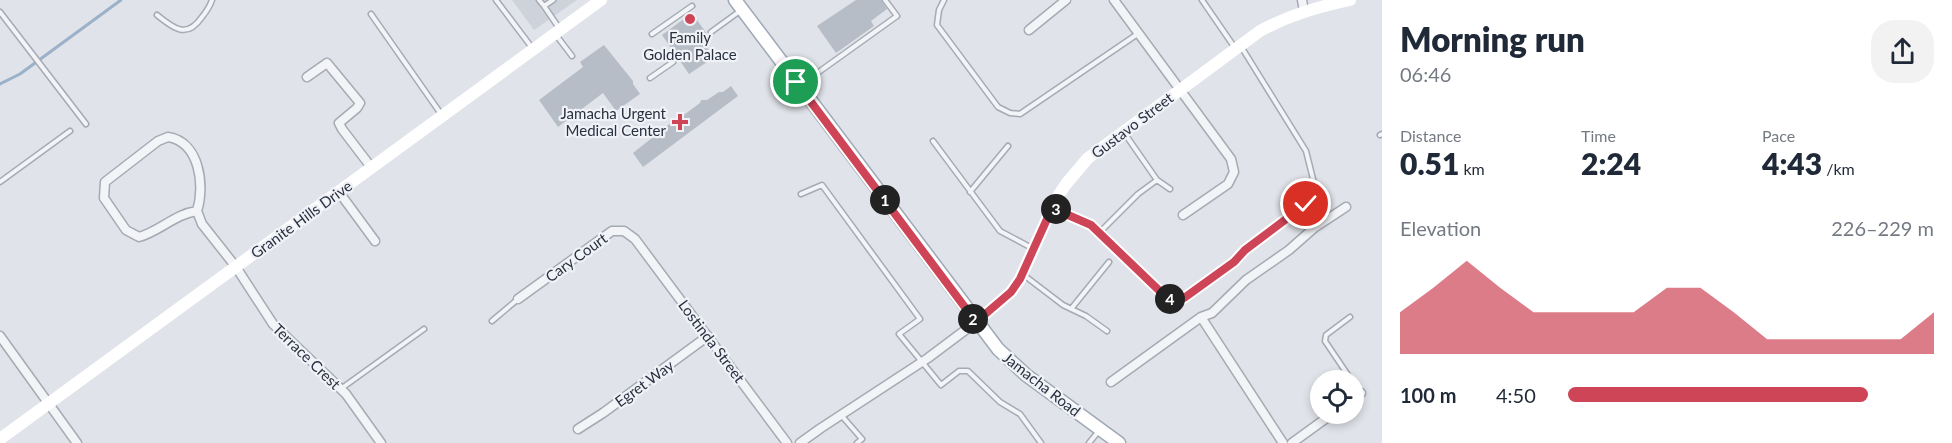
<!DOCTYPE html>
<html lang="en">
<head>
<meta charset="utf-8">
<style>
  :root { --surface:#fff; --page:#f2f2f3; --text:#1f2937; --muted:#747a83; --accent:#cf4558 }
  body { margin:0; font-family:Lato,sans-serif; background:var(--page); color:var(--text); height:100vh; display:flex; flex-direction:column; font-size:22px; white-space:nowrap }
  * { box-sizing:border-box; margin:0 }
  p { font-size:20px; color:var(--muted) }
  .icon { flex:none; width:33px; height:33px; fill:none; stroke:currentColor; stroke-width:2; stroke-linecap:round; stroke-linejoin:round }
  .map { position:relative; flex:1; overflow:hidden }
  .side { display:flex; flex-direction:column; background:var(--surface); width:570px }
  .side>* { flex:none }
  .fabs { position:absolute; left:1310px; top:370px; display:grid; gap:12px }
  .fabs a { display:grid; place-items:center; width:54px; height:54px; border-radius:50%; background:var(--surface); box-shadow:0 3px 9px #0003; font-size:30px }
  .pin { position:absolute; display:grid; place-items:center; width:51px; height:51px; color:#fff; margin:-26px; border:3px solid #fff; border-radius:50%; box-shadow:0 2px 6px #0007 }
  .km { position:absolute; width:30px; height:30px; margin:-15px; border-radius:50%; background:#222; color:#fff; font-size:16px; line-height:30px; text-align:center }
  .round { display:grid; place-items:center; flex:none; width:63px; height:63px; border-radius:24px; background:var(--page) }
  .overview { display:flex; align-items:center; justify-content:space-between; height:102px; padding:0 18px }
  h1 { font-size:33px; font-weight:800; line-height:45px }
  .metrics { display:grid; grid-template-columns:repeat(3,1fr); gap:9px; height:102px; padding:6px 18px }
  .metrics div { display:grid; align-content:center }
  .metrics b { font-size:30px; font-weight:800 }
  .metrics small { font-size:16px; font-weight:400 }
  .metrics p { font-size:16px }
  .chart { height:168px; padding:12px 18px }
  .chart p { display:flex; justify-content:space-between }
  .chart svg { width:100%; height:108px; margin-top:6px; fill:var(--accent); opacity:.7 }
  ul { padding:0 18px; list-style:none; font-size:20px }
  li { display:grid; grid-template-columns:96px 72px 1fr; align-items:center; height:45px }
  li i { height:15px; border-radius:8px; background:var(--accent) }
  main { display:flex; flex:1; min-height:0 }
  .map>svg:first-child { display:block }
  .built { fill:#ced3db }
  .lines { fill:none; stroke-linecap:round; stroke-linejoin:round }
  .stream { stroke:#9bb1c9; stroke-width:3 }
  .building { fill:#b7bdc6 }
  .lane-casing { stroke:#a5aab3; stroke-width:7 }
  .street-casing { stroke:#a5aab3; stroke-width:11 }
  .primary-casing { stroke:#9fa8b5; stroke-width:15 }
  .lane { stroke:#f3f4f7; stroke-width:4 }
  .street { stroke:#f3f4f7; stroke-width:8 }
  .secondary { stroke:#fff; stroke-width:12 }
  .primary { stroke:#fff; stroke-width:12 }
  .route-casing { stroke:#fff; stroke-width:12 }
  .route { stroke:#cf4558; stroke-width:8 }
  .poi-dot { fill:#cf4558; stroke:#f0f2f7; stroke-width:2 }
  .labels { text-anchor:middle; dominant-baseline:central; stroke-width:4.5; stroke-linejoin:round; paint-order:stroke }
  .poi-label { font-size:15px; fill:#293141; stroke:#f0f2f7 }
  .street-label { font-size:15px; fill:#293141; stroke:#f0f2f7 }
</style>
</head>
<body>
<main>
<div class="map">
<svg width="1382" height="443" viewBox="0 0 1382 443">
  <rect width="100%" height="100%" fill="#e0e3e9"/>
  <path class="built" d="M 512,0 L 577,0 L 534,30 Z"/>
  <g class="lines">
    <path class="stream" d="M 0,84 L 20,74 L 121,0"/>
  </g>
  <path class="building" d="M 856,0 L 881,0 L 887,9 L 871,21 L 874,26 L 836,53 L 817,26 Z
    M 692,13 L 707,34 L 706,36 L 710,41 L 705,45 L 711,53 L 710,60 L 689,74 L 662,35 Z
    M 604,45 L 633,81 L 633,84 L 640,94 L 616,111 L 603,93 L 558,127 L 539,100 L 583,67 L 580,62 Z
    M 731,86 L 738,96 L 643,167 L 633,153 L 672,122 L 673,123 L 700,103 L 701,100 L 707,100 L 719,92 L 723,92 Z"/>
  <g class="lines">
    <g class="lane-casing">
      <path id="lane" d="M 496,0 L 533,49
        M 539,0 L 544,6 L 553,0
        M 944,0 L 939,10 L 937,25 L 998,107 L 1010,113 L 1020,114 L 1139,33
        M 1202,0 L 1235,48
        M 544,6 L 559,28
        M 0,12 L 86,124
        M 371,14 L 441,114
        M 157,15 C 174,29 187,39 202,17 C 206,12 210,6 212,0
        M 711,32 L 740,11
        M 652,34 L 692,6
        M 556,35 L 572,56
        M 650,78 L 673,62
        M 802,84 L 897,16 L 885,0
        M 1125,134 L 1157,180
        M 1380,135 L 1382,134
        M 933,141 L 1000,231 L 1030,247
        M 0,182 L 70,131
        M 970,192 L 1008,146
        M 801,194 L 822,185 L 920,319 L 899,334 L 941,385 L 959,371 L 968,371 L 1000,402 L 1020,414 L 1041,443
        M 1053,208 L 1091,225 L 1168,299 L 1184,298 L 1234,262 L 1245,250 L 1306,204 L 1311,198 L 1314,183 L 1306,151 L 1242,48
        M 1099,233 L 1138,194 L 1157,180 L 1170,189
        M 1025,276 L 1063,305 L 1086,316 L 1107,331
        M 1071,309 L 1109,262
        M 1350,317 L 1326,335 L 1325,341 L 1352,381
        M 492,321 L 518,299
        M 1353,382 L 1360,393
        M 342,388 L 424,329
        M 841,415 L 862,439 L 857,443
        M 1089,443 L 1098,432"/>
    </g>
    <g class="street-casing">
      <path id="street" d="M 1114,0 L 1231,159 L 1234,172 L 1228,184 L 1183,215
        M 1302,0 L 1304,11
        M 1029,30 L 1066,0
        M 307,77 L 327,63 L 360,103 L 357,108 L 339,123 L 342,129 L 371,167
        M 168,137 C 200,142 205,186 197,211 C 175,214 160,231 139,237 L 126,230 L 104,198 L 105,182 L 158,141 Z
        M 339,192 L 375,241
        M 197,211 L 202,224 L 236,267 L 273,324 L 346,394 L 381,443
        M 518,299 L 612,231 L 624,231 L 635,239 L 787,443
        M 1201,317 L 1283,443
        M 0,336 L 77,443
        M 1111,382 L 1201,317 L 1212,313 L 1246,280 L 1289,250 L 1314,228 L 1346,207
        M 1353,399 L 1361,393
        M 578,429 L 603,413 L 708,336
        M 800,443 L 821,428 L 928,358 L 976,322
        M 1292,443 L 1332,414"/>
    </g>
    <g class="primary-casing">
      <path id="primary" d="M 735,0 L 998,349 L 1026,375 L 1119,443"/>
    </g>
    <use href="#lane" class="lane"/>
    <use href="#street" class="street"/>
    <path class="secondary" d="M 976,322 L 1011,292 L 1020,279 L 1056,199 L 1066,184 L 1088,158 L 1260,31 C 1289,15 1318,7 1350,0
      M 0,439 L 601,0"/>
    <use href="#primary" class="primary"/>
  </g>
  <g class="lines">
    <g class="route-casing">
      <path id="route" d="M 796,82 L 976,322 L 1011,292 L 1020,279 L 1052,208 L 1091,225 L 1168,299 L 1184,298 L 1234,262 L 1245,250 L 1306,204"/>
    </g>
    <use href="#route" class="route"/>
  </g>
  <g class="poi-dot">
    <circle cx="690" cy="19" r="6"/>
    <path d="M677 113h6v6h6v6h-6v6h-6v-6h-6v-6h6z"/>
  </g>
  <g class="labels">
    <g class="poi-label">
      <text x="690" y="37">Family<tspan x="690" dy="17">Golden Palace</tspan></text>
      <text x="666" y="113" text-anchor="end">Jamacha Urgent<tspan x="666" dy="17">Medical Center</tspan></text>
    </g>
    <g class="street-label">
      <text transform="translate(1132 125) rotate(-37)">Gustavo Street</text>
      <text transform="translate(301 219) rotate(-36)">Granite Hills Drive</text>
      <text transform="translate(576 257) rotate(-36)">Cary Court</text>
      <text transform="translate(712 341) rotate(53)">Lostinda Street</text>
      <text transform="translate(307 356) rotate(44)">Terrace Crest</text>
      <text transform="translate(644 383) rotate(-36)">Egret Way</text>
      <text transform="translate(1042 384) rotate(38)">Jamacha Road</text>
    </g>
  </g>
</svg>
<div class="fabs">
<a><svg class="icon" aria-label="locate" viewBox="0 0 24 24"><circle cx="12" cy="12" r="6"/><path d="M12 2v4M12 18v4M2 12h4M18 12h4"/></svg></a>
</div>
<div class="pin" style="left:796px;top:82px;background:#1e9e55"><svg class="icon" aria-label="arrive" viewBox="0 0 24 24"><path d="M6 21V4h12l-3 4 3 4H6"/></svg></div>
<div class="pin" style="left:1306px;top:204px;background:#d93025"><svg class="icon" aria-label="check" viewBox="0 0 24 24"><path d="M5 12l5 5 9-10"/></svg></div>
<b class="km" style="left:885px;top:200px">1</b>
<b class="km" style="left:973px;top:319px">2</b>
<b class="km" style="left:1056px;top:209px">3</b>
<b class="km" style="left:1170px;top:299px">4</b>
</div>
<section class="side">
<div class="overview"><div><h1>Morning run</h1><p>06:46</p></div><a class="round"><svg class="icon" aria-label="share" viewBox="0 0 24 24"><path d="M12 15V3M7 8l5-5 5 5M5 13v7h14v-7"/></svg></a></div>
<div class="metrics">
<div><p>Distance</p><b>0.51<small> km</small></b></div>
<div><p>Time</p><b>2:24</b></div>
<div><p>Pace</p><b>4:43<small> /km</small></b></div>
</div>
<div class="chart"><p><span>Elevation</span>226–229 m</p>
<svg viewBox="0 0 160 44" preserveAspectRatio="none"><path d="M0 44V27L10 17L20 6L30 17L40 27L50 27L60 27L70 27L80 17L90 17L100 27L110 38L120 38L130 38L140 38L150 38L160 27V44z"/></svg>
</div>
<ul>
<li><b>100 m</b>4:50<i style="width:82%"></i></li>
</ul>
</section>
</main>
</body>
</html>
